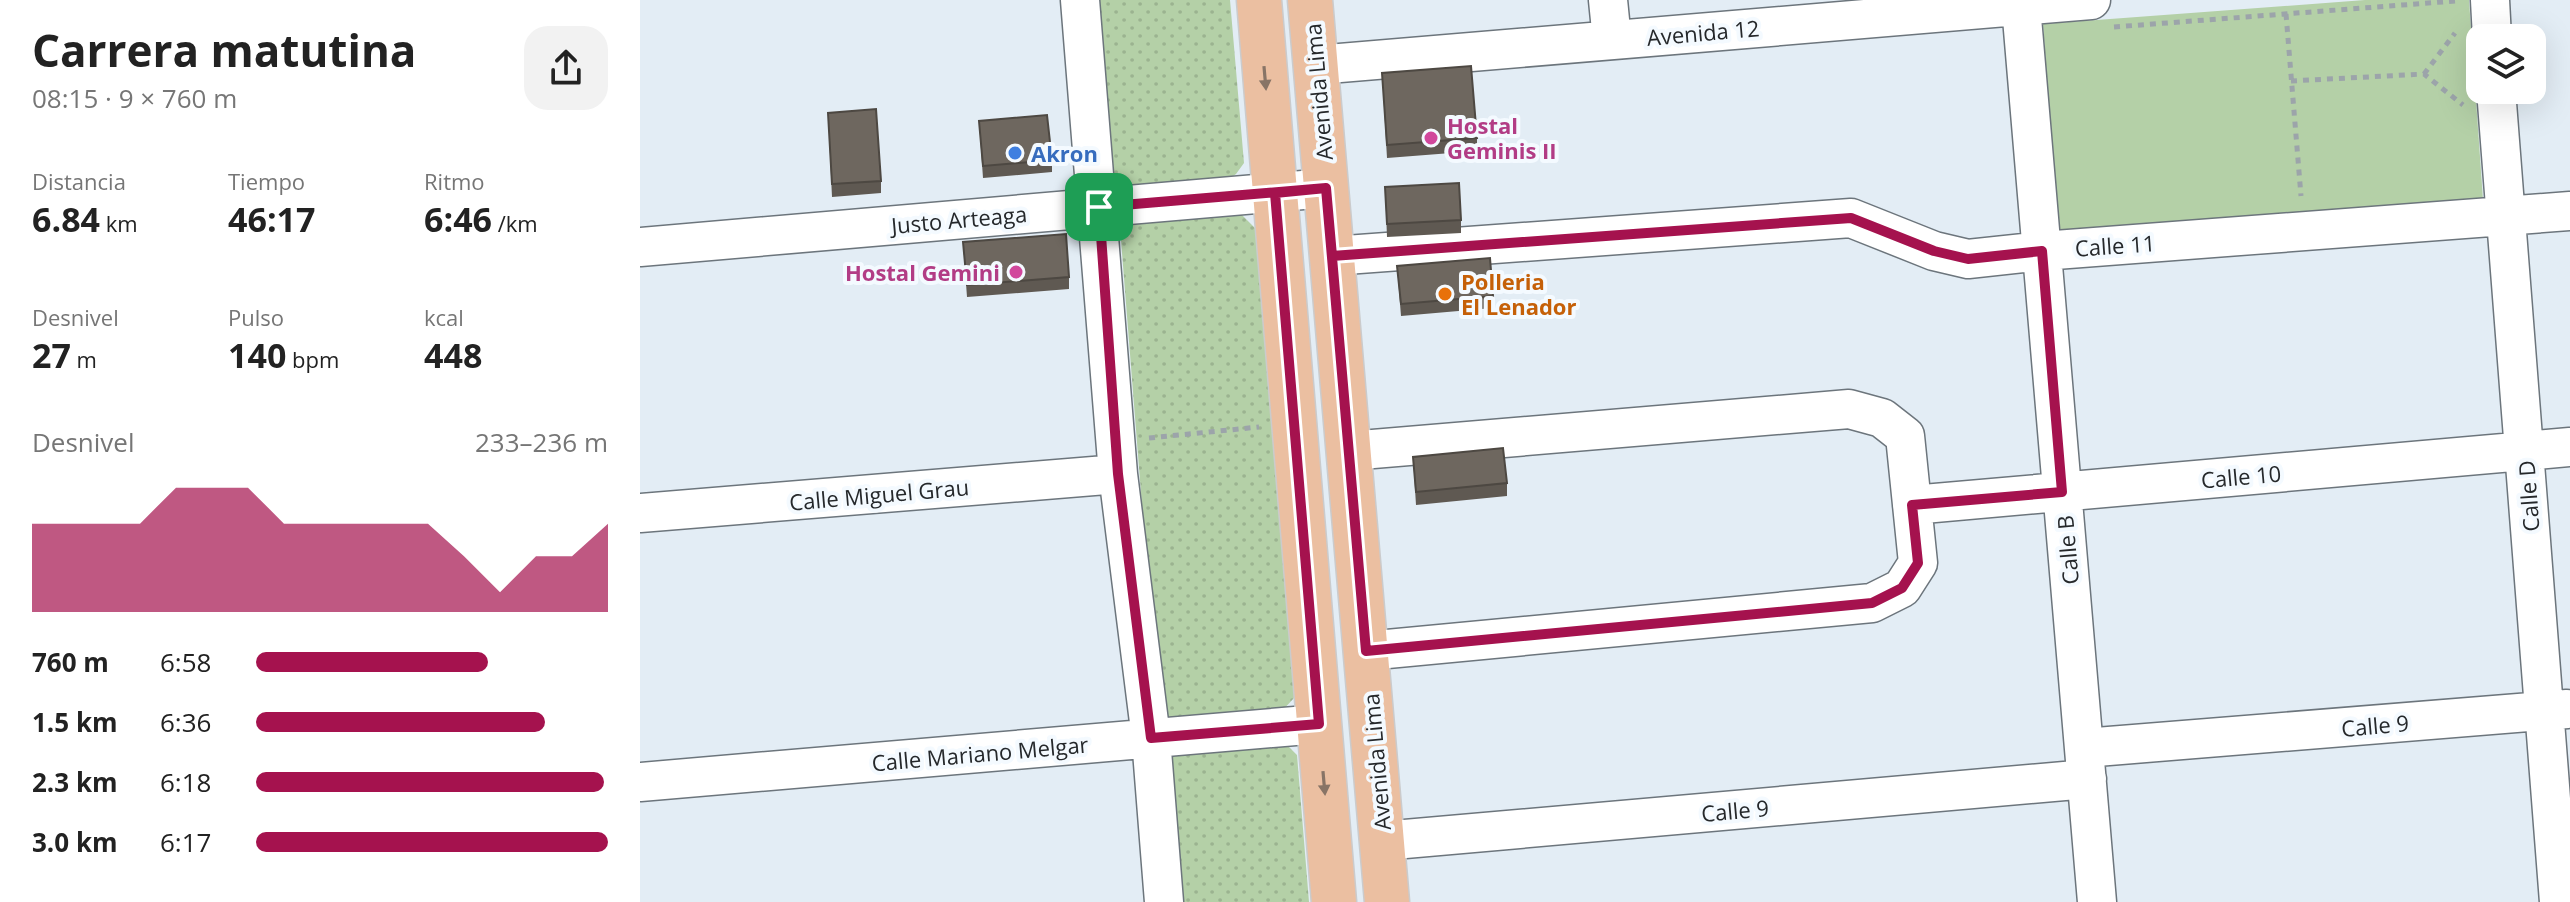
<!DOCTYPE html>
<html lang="es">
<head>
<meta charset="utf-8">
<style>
  :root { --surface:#fff; --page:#f2f2f2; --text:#222; --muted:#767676; --accent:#a5124e }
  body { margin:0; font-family:"Open Sans",sans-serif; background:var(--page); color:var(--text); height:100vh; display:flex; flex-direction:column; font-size:30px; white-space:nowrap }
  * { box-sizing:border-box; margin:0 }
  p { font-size:26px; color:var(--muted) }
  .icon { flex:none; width:44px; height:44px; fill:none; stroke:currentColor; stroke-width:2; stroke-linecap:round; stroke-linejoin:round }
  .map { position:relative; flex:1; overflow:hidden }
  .side { display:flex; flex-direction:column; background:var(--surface); width:640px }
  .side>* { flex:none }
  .tools { position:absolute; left:1826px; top:24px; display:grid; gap:16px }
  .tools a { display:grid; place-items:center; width:80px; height:80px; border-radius:16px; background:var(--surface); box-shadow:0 8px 32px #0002; font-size:40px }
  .pin { position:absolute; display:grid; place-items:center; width:68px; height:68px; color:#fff; margin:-34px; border-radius:16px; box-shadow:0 4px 12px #0006 }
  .round { display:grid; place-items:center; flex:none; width:84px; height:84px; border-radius:24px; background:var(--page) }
  .summary { display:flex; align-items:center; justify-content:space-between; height:136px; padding:0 32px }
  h1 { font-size:44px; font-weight:700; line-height:60px }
  .metrics { display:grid; grid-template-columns:repeat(3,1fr); gap:12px; height:136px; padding:8px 32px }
  .metrics div { display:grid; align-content:center }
  .metrics b { font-size:34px; font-weight:700 }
  .metrics small { font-size:22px; font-weight:400 }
  .metrics p { font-size:22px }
  .chart { height:224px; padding:16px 32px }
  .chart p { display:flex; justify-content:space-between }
  .chart svg { width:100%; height:144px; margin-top:8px; fill:var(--accent); opacity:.7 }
  ul { padding:0 32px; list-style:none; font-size:26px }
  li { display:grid; grid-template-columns:128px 96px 1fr; align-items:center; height:60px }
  li i { height:20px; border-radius:10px; background:var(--accent) }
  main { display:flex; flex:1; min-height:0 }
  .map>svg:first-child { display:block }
  .grass { fill:url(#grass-dots) }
  .park { fill:#b4d0a7 }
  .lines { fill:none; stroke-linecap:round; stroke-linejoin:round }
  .street-casing { stroke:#6c757c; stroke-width:41 }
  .primary-casing { stroke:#cbcbcc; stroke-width:47 }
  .path { stroke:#9ca4aa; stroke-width:5; stroke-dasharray:6 6; stroke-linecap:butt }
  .street { stroke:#fff; stroke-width:38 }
  .primary { stroke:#ebbfa1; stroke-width:44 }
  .wall { fill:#5f5952 }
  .building { fill:#6e675f; stroke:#4d4842; stroke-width:2 }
  .oneway { fill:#887466 }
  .route-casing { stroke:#fff; stroke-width:16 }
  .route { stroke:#a5124e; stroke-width:10 }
  .hotel-dot { fill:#d1479c; stroke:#f4faff; stroke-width:3 }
  .shop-dot { fill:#3f7fe0; stroke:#f4faff; stroke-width:3 }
  .food-dot { fill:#e8710a; stroke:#f4faff; stroke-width:3 }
  .labels { text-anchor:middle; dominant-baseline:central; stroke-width:8; stroke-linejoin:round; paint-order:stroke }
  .street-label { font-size:22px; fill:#25282b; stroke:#f4faff }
  .hotel-label { font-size:22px; font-weight:bold; fill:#b23c85; stroke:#f4faff; text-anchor:start }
  .shop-label { font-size:22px; font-weight:bold; fill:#366cbe; stroke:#f4faff; text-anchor:start }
  .food-label { font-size:22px; font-weight:bold; fill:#c56008; stroke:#f4faff; text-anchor:start }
</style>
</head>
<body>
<main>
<section class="side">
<div class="summary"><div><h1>Carrera matutina</h1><p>08:15 · 9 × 760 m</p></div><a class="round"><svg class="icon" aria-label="share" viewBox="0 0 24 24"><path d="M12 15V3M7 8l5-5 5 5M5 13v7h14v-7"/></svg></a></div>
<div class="metrics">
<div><p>Distancia</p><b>6.84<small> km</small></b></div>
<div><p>Tiempo</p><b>46:17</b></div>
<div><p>Ritmo</p><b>6:46<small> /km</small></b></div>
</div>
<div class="metrics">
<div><p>Desnivel</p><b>27<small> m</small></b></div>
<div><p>Pulso</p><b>140<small> bpm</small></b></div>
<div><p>kcal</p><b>448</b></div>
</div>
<div class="chart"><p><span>Desnivel</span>233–236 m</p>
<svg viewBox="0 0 160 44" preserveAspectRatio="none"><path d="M0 44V17L10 17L20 17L30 17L40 6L50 6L60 6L70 17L80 17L90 17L100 17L110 17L120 27L130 38L140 27L150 27L160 17V44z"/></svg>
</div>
<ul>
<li><b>760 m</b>6:58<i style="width:66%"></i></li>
<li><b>1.5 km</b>6:36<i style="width:82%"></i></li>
<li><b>2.3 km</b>6:18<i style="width:99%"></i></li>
<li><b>3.0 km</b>6:17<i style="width:100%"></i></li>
</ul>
</section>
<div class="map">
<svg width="1930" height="902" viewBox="0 0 1930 902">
  <defs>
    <pattern id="grass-dots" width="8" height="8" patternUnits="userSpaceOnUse" patternTransform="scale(2)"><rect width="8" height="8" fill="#b4d0a7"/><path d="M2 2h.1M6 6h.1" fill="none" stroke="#9bb390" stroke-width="1.8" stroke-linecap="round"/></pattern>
  </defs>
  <rect width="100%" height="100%" fill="#e3edf5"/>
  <path class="grass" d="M 456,0 L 590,0 L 604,163 L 596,174 L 589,179 L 487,187 L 478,183 L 471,175 Z
    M 601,214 L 616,229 L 656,687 L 654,698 L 641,712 L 528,721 L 518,708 L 481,240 L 492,225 L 502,221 Z
    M 646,744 L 657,755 L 669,902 L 529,902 L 530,752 Z"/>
  <path class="park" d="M 1725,0 L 1829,0 L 1843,200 L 1418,233 L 1403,24 Z"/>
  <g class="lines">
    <g class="street-casing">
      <path id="street" d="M 440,0 L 478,474 L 511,738 L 524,902
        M 968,0 L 972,40
        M 1850,0 L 1852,38
        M 1381,6 L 1457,902
        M 676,65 L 1451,0
        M 1856,90 L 1919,902
        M 0,247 L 686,188
        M 692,256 L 1211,218 L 1294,251 L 1328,259 L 1402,251 L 1930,211
        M 709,451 L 1209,409 L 1242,418 L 1265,436 L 1278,563 L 1262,588 L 1232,603 L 726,651
        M 1272,505 L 1930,447
        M 0,513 L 478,474
        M 1444,748 L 1927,709
        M 0,782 L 679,724
        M 742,841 L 1447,779"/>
    </g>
    <g class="primary-casing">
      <path id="primary" d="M 619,0 L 694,902
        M 670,0 L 747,902"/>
    </g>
    <path class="path" d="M 1646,14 L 1661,196
      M 1474,27 L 1815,1
      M 1784,74 L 1815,33
      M 1651,81 L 1784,74 L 1823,105
      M 509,438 L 619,427"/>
    <use href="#street" class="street"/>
    <use href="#primary" class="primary"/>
  </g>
  <path class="wall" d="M 742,73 L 837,138 L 837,151 L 747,158 Z
    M 188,113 L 241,181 L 241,193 L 192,197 Z
    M 339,121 L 412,160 L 412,172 L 343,178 Z
    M 745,187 L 821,220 L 821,233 L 747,237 Z
    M 323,242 L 429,277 L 429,289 L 327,297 Z
    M 757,266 L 853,296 L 853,308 L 761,316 Z
    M 773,457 L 867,483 L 867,496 L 776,505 Z"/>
  <path class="building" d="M 831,66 L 837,138 L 747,145 L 742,73 Z
    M 236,109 L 241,181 L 192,184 L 188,113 Z
    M 407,115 L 412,160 L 343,166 L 339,121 Z
    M 819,183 L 821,220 L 747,224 L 745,187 Z
    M 426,234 L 429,277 L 327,285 L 323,242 Z
    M 850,258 L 853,296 L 761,304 L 757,266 Z
    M 863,448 L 867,483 L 776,492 L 773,457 Z"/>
  <defs><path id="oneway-solid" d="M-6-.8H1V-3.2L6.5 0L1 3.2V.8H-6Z" transform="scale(2)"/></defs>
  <g class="oneway">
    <use href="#oneway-solid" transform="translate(625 78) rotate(85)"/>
    <use href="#oneway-solid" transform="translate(684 783) rotate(85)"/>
  </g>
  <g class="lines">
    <g class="route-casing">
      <path id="route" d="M 459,207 L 686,188 L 726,651 L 1232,603 L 1262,588 L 1278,563 L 1272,505 L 1422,492 L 1402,251 L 1328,259 L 1294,251 L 1211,218 L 692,256 L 686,188 L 635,193 L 679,724 L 511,738 L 478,474 L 459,207"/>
    </g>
    <use href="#route" class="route"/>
  </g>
  <g class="hotel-dot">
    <circle cx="791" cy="138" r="8"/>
    <circle cx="376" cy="272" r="8"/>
  </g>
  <circle class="shop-dot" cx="375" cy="153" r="8"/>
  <circle class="food-dot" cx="805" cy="294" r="8"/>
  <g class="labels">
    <g class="street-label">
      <text transform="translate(1063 32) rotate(-5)">Avenida 12</text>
      <text transform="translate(678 92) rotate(-95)">Avenida Lima</text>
      <text transform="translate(319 219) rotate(-5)">Justo Arteaga</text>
      <text transform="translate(1475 245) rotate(-4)">Calle 11</text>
      <text transform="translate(1601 476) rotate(-5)">Calle 10</text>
      <text transform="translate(239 494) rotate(-5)">Calle Miguel Grau</text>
      <text transform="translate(1888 496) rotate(-94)">Calle D</text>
      <text transform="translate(1427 550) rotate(-95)">Calle B</text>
      <text transform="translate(1735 725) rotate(-5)">Calle 9</text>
      <text transform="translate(340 753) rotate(-5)">Calle Mariano Melgar</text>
      <text transform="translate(736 762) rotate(-95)">Avenida Lima</text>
      <text transform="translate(1095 810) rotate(-5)">Calle 9</text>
    </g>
    <g class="hotel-label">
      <text x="807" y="125">Hostal<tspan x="807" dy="25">Geminis II</tspan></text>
      <text x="360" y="272" text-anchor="end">Hostal Gemini</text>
    </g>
    <g class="shop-label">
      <text x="391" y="153">Akron</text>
    </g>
    <g class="food-label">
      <text x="821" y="281">Polleria<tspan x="821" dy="25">El Lenador</tspan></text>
    </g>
  </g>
</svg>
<div class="tools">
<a><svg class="icon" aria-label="layers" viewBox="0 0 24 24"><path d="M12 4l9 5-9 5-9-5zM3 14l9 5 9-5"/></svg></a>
</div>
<div class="pin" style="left:459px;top:207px;background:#1e9e55"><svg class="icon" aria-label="arrive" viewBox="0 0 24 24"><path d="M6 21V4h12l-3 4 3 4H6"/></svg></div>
</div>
</main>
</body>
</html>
